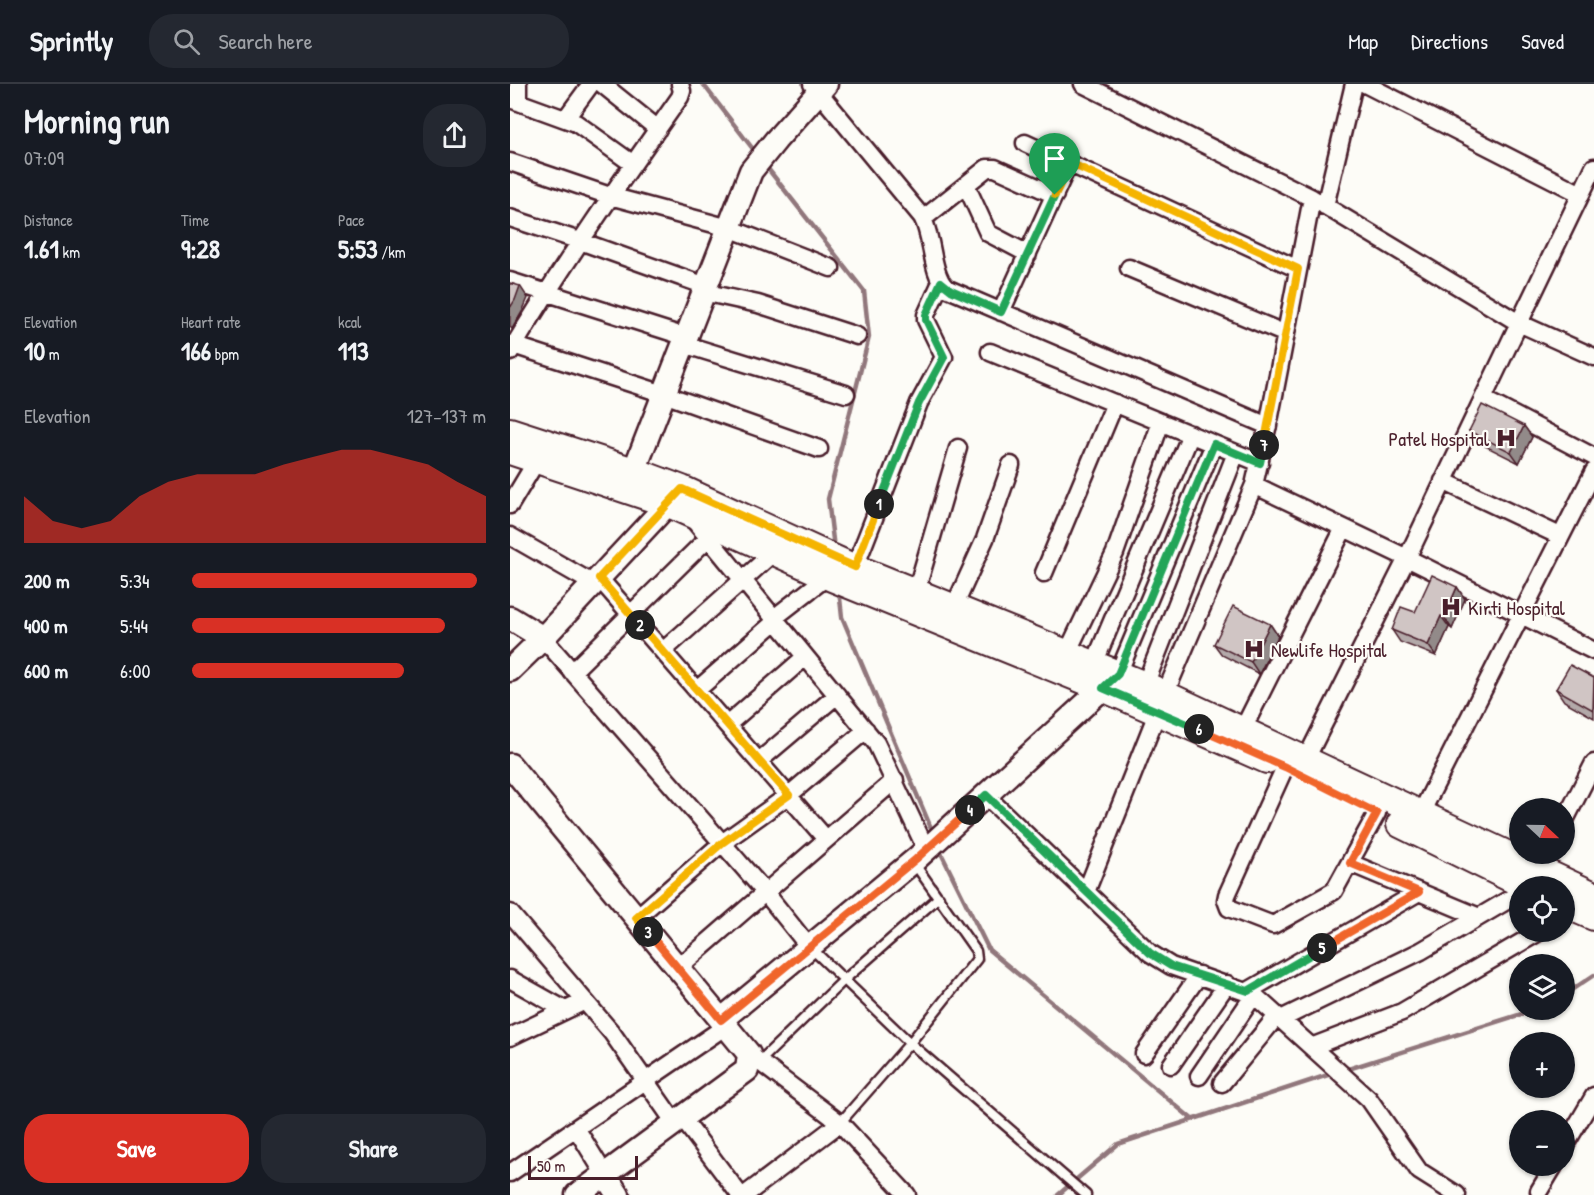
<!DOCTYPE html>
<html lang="en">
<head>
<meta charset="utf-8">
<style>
  :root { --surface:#171b24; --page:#242831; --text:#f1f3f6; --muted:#9ea1a6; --line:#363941; --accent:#d93025 }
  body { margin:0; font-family:"Patrick Hand",sans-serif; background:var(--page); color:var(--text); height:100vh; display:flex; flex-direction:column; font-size:22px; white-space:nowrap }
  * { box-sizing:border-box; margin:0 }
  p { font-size:20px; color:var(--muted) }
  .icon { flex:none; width:33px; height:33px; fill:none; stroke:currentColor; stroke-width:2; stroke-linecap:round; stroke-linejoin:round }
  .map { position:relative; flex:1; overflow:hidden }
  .sheet { display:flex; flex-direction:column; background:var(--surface); width:510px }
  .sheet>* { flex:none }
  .needle { width:39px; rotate:112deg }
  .controls { position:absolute; left:999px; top:714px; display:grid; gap:12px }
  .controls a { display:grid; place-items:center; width:66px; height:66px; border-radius:50%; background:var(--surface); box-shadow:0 2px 4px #0004; font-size:30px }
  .scale { position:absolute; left:18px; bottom:15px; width:110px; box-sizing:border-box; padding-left:6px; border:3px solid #4a1f2b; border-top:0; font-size:16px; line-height:21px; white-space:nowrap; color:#4a1f2b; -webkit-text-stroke:4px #fdfcf7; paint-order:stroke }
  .pin { position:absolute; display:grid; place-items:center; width:51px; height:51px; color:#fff; margin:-62px -26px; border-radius:50% 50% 50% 0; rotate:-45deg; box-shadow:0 0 6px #0007 }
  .pin .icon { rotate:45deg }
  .km { position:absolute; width:30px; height:30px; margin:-15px; border-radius:50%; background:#222; color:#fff; font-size:16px; line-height:30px; text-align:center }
  .round { display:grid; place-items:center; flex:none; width:63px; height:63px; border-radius:24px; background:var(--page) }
  .summary { display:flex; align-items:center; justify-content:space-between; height:102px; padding:0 24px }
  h1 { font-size:33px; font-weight:700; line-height:45px }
  .metrics { display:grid; grid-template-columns:repeat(3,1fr); gap:9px; height:102px; padding:6px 24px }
  .metrics div { display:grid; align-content:center }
  .metrics b { font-size:26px; font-weight:700 }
  .metrics small { font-size:16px; font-weight:400 }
  .metrics p { font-size:16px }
  .chart { height:168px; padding:12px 24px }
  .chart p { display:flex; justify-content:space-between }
  .chart svg { width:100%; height:108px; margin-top:6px; fill:var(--accent); opacity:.7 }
  .action { display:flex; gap:12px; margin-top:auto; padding:12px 24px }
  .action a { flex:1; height:69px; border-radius:24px; background:var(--accent); color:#fff; font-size:24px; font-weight:700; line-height:69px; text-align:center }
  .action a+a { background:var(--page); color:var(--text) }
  ul { padding:0 24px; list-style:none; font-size:20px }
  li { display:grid; grid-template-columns:96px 72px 1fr; align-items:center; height:45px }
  li i { height:15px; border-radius:8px; background:var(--accent) }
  header { display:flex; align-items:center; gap:36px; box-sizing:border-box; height:84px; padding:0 30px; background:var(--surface); border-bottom:2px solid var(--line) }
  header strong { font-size:28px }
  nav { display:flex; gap:33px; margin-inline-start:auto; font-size:21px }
  .search { width:420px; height:54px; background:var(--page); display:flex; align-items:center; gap:15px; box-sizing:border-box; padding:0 21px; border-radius:24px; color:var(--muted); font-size:22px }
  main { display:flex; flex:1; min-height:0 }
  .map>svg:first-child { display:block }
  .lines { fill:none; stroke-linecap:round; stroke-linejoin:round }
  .stream { stroke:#91777b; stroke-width:4.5 }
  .lane-casing { stroke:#4a1f2b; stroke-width:13 }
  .street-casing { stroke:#4a1f2b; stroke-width:21 }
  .secondary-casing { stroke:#4a1f2b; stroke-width:27 }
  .primary-casing { stroke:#4a1f2b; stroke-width:30 }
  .lane { stroke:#fdfcf7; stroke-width:8 }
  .street { stroke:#fdfcf7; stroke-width:16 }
  .secondary { stroke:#fdfcf7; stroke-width:22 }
  .primary { stroke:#fdfcf7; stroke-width:26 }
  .wall { fill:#b3a9a9; stroke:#4a1f2b; stroke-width:1.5 }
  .shaded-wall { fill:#928a89; stroke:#4a1f2b; stroke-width:1.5 }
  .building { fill:#d0c5c4; stroke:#4a1f2b; stroke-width:1.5 }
  .split-1-casing { stroke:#fff; stroke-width:12 }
  .split-2-casing { stroke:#fff; stroke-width:12 }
  .split-3-casing { stroke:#fff; stroke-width:12 }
  .split-4-casing { stroke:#fff; stroke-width:12 }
  .split-5-casing { stroke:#fff; stroke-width:12 }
  .split-6-casing { stroke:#fff; stroke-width:12 }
  .split-7-casing { stroke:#fff; stroke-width:12 }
  .split-8-casing { stroke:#fff; stroke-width:12 }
  .split-1 { stroke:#22a559; stroke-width:8 }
  .split-2 { stroke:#f5b400; stroke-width:8 }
  .split-3 { stroke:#f5b400; stroke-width:8 }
  .split-4 { stroke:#f0652b; stroke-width:8 }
  .split-5 { stroke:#22a559; stroke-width:8 }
  .split-6 { stroke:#f0652b; stroke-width:8 }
  .split-7 { stroke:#22a559; stroke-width:8 }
  .split-8 { stroke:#f5b400; stroke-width:8 }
  .labels { text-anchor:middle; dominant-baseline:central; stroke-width:4.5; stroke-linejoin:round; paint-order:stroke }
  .poi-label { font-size:20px; fill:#4a1f2b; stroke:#fdfcf7; text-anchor:start }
</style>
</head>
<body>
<header>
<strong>Sprintly</strong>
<div class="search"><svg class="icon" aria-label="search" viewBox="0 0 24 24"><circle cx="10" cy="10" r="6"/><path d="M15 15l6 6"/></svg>Search here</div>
<nav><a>Map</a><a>Directions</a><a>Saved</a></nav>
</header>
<main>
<section class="sheet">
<div class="summary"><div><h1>Morning run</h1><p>07:09</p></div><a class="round"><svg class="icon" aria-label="share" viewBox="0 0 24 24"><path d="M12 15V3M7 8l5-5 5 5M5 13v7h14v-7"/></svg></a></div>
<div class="metrics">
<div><p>Distance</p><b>1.61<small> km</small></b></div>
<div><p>Time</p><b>9:28</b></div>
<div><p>Pace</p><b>5:53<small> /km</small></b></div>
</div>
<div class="metrics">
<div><p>Elevation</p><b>10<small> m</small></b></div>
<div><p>Heart rate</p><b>166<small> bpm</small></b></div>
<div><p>kcal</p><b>113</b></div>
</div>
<div class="chart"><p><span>Elevation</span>127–137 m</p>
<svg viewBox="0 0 160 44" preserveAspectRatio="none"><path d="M0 44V25L10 35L20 38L30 35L40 25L50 19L60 16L70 16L80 16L90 12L100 9L110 6L120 6L130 9L140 12L150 19L160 25V44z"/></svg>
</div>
<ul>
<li><b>200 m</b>5:34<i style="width:97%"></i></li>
<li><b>400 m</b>5:44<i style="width:86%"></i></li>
<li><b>600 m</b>6:00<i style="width:72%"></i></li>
</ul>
<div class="action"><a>Save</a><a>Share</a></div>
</section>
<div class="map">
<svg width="1084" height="1111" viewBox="0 0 1084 1111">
  <rect width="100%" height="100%" fill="#fdfcf7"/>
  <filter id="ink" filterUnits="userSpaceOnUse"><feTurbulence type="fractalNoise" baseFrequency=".0167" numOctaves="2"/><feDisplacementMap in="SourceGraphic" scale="12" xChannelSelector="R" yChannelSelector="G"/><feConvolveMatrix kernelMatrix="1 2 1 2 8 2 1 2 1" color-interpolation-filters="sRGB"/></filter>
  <g filter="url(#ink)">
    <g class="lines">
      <path class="stream" d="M 193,0 L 246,69
        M 255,81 L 354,207 L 359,253 L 318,415 L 324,464
        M 329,505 L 332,533 L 424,751
        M 429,765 L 479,866 L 682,1035
        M 1054,911 L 1084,891
        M 832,987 L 1024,926
        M 548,1111 L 608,1060 L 824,989"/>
      <g class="lane-casing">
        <path id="lane" d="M 300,863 L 400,959 L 576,1111
          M 249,978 L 334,896 L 429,813
          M 330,1039 L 400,959 L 467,875 L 466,867 L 404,779"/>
      </g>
      <g class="street-casing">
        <path id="street" d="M 92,0 L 148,45
          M 302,0 L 412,133 C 423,152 421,190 436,204 L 758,342
          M 573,0 L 802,114
          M 855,0 L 1071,110
          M 0,15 L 66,39 L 123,80
          M 8,18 L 8,0
          M 56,34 L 81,0
          M 515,59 L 788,185
          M 0,78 L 100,112 L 219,144 L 321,184
          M 1084,83 L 1009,239 L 1084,273
          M 456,101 L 478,149 L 518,170
          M 815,122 L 844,0
          M 0,134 L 70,157 L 196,202
          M 413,135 L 477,84 L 485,84 L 545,111
          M 619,184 L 776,250
          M 0,197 L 176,253
          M 193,208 L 248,220 L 347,252
          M 491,228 L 559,79
          M 0,260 L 154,310 L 309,365
          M 173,260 L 336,310
          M 0,268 C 53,180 111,97 170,13 L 172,7 L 170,0
          M 480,268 L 750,379
          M 973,315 L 1084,373
          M 933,397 L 1050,452
          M 744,401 L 897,474 L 1084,567
          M 0,421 L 27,376
          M 183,435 L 366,659 L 416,765
          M 0,452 L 84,500
          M 345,483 L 409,319 L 434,273 L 416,236 L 416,231 L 431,198
          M 534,489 L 605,319
          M 89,494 L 316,755
          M 406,508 L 448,364
          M 444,523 L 475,455 L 501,381
          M 264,534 L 318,492
          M 33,554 L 255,808 L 299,863
          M 153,567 L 264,468
          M 557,569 L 605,469 L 651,338
          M 584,580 L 681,350
          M 62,588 L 198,454
          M 608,590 L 704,360
          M 635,601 L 726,369
          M 187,606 L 266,537
          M 655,610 L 744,401 L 760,332 L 802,114 L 1009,239 L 897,474 L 796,675
          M 217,641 L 295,573
          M 733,645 L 834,444
          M 249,677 L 327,611
          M 775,683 L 717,811 L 716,816 L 719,824 L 763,841 L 824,807 L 867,729
          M 475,711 L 640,869 L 661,882 L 744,911 L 859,1015 L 909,1087 L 947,1111
          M 910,731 L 1084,387
          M 1054,738 L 1084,679
          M 840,779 L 969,833
          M 576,808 L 648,627
          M 0,829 L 102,949 L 165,1039
          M 126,834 L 212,759 L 279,711 L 356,646
          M 168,884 L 385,696
          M 0,895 L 55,926
          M 738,907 L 909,808
          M 771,935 L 911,867 L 1010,809
          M 0,953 L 75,917
          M 801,963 L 892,928 L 1029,848
          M 239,970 L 330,1039 L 397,1111
          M 634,970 L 689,891
          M 661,981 L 717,900
          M 689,992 L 744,911
          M 712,999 L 767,932
          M 172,1034 L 230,1111
          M 66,1044 L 95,1091
          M 1054,1063 L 1084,1012
          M 0,1089 L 216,942
          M 1029,1107 L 1044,1082
          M 235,1111 L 330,1039"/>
      </g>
      <g class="secondary-casing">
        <path id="secondary" d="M 124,387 L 241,87 L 266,56 L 316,0
          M 0,534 L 33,554
          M 0,586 L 33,554 L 169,408
          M 0,681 L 211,936
          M 95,1091 L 108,1111
          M 67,1111 L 237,986 L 239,970 L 211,936 L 406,775 L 605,593"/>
      </g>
      <g class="primary-casing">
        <path id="primary" d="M 0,347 L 124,387 L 172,405 L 336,480 L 635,601 L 1084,811
          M 0,367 L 159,420 L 322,494 L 593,604 L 757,676
          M 890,740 L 1016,802
          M 1054,820 L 1084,833"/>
      </g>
      <use href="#lane" class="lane"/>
      <use href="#street" class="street"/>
      <use href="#secondary" class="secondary"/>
      <use href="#primary" class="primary"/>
    </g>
    <path class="wall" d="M 1014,342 L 1022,353 L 1009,379 L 967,358 L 959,347 Z
      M 947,503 L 955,515 L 942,545 L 939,543 L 926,572 L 890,558 L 882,546 L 905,528 Z
      M 760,540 L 768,552 L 749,590 L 712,571 L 704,560 Z
      M 1084,594 L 1084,634 L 1054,617 L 1046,605 Z"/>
    <path class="shaded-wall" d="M 10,202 L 18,214 L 12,228 L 2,245 L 0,243 L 0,224 Z
      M 1014,342 L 1022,353 L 1009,379 L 1001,368 Z
      M 947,503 L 955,515 L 942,545 L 934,533 Z
      M 931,532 L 939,543 L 926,572 L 918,561 Z
      M 760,540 L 768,552 L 749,590 L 741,578 Z"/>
    <path class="building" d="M 0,199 L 10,202 L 5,216 L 0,224 Z
      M 972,321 L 1014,342 L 1001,368 L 959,347 Z
      M 922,491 L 947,503 L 934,533 L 931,532 L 918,561 L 882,546 L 891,523 L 905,528 Z
      M 723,522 L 760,540 L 741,578 L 704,560 Z
      M 1060,581 L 1084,594 L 1083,626 L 1046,605 Z"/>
  </g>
  <g class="lines" filter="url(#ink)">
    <g class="split-1-casing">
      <path id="split-1" d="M 369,420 L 409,319 L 434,273 L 416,236 L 416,231 L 431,198 L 441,206 L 491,228 L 545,111"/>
    </g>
    <g class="split-2-casing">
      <path id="split-2" d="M 130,541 L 89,494 L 172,405 L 345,483 L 369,420"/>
    </g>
    <g class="split-3-casing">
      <path id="split-3" d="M 130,541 L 279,711 L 212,759 L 126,834 L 138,848"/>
    </g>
    <g class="split-4-casing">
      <path id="split-4" d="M 138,848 L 211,936 L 406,775 L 460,726"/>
    </g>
    <g class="split-5-casing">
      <path id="split-5" d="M 460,726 L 476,711 L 640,869 L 661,882 L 738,907 L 812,864"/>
    </g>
    <g class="split-6-casing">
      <path id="split-6" d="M 689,645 L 775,683 L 867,729 L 840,779 L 909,808 L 812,864"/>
    </g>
    <g class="split-7-casing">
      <path id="split-7" d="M 689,645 L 593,604 L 608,590 L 704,360 L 750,379 L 754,361"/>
    </g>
    <g class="split-8-casing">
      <path id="split-8" d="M 545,111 L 560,79 L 788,185 L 754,361"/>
    </g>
    <use href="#split-1" class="split-1"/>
    <use href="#split-2" class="split-2"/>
    <use href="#split-3" class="split-3"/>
    <use href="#split-4" class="split-4"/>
    <use href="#split-5" class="split-5"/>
    <use href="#split-6" class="split-6"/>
    <use href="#split-7" class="split-7"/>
    <use href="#split-8" class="split-8"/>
  </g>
  <defs>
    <g id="hospital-bare" transform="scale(1.62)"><path d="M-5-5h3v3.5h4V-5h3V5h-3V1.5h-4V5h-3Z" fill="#4a1f2b" stroke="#fdfcf7" stroke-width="2.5" paint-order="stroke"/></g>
  </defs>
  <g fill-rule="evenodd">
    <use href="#hospital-bare" x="996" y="354"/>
    <use href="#hospital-bare" x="941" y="523"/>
    <use href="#hospital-bare" x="744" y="565"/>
  </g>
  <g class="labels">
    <g class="poi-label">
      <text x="979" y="354" text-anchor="end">Patel Hospital</text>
      <text x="958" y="523">Kirti Hospital</text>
      <text x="761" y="565">Newlife Hospital</text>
    </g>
  </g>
</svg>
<div class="controls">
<a><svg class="needle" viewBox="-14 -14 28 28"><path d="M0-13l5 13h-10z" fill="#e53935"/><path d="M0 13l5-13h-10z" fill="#9ea1a6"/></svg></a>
<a><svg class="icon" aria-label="locate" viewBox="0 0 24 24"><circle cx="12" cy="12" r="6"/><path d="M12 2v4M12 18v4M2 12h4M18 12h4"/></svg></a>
<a><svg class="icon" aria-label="layers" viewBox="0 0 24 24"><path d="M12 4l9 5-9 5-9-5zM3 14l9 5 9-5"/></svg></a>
<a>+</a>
<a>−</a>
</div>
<div class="scale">50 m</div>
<div class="pin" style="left:545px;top:111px;background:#1e9e55"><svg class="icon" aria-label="arrive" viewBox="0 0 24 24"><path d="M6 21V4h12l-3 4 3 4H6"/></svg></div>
<b class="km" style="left:369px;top:420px">1</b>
<b class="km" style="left:130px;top:541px">2</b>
<b class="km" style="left:138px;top:848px">3</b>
<b class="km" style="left:460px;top:726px">4</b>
<b class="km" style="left:812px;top:864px">5</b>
<b class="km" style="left:689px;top:645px">6</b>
<b class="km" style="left:754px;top:361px">7</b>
</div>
</main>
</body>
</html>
